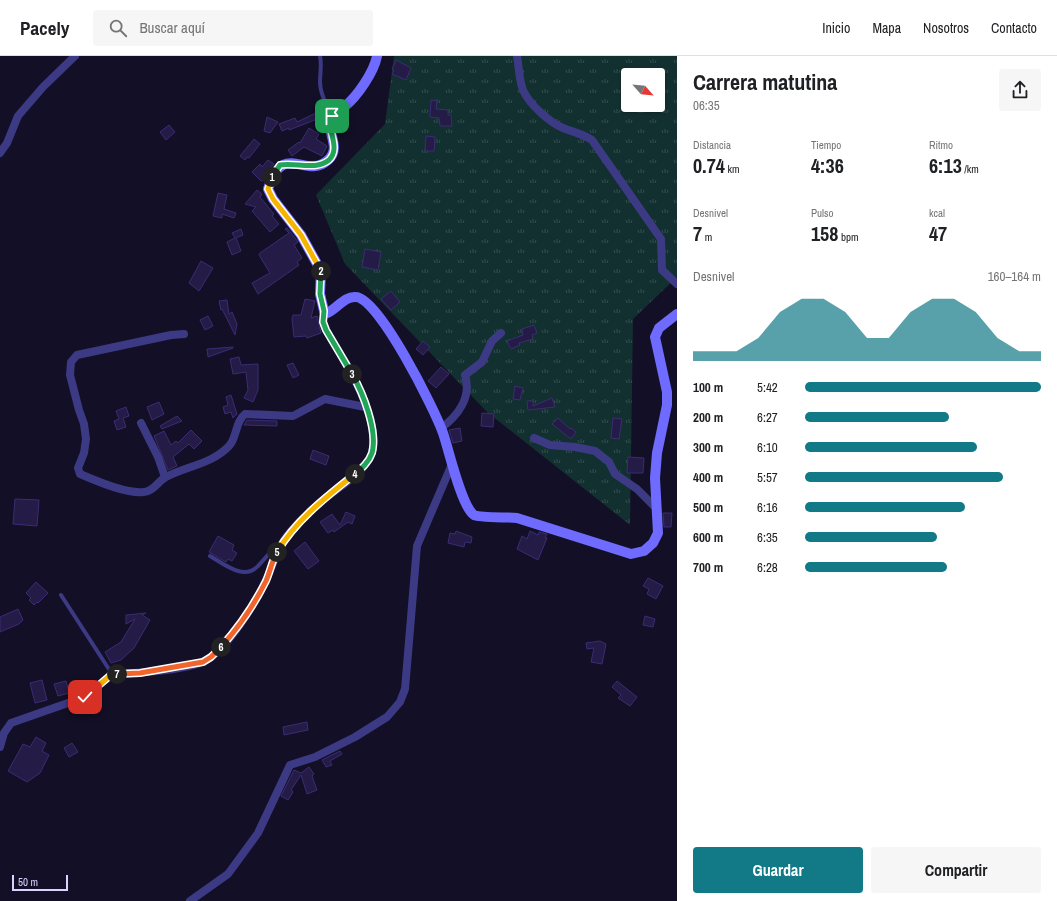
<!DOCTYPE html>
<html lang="es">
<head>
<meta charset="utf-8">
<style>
  :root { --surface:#fff; --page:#f6f6f6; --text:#202124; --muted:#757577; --line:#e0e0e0; --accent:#127987 }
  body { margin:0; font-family:"Archivo Narrow",sans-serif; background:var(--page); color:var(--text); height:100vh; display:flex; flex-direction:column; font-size:15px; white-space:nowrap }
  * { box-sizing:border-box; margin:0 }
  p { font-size:13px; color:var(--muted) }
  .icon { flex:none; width:22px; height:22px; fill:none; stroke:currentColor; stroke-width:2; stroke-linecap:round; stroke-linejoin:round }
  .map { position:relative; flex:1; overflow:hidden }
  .panel { display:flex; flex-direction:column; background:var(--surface); width:380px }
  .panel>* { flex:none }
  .needle { width:26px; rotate:117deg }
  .tools { position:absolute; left:621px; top:12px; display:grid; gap:8px }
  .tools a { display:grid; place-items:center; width:44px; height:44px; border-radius:4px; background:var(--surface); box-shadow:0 1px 3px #0004; font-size:20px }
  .scale { position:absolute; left:12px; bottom:10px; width:56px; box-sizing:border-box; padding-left:4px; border:2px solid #d9d4ff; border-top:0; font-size:11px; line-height:14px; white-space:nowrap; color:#d9d4ff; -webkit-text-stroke:3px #130f26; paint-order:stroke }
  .pin { position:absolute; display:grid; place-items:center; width:34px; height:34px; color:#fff; margin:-17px; border-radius:8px; box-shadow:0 2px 6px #0006 }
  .km { position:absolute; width:20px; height:20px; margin:-10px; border-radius:50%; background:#222; color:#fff; font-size:11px; line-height:20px; text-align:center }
  .round { display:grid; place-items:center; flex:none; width:42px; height:42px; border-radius:4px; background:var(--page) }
  .overview { display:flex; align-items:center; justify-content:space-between; height:68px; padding:0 16px }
  h1 { font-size:22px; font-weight:700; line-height:30px }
  .metrics { display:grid; grid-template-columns:repeat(3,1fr); gap:6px; height:68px; padding:4px 16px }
  .metrics div { display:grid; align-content:center }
  .metrics b { font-size:20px; font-weight:700 }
  .metrics small { font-size:11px; font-weight:400 }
  .metrics p { font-size:11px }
  .chart { height:112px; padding:8px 16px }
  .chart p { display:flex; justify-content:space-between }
  .chart svg { width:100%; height:72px; margin-top:4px; fill:var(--accent); opacity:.7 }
  .primary-button { display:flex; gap:8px; margin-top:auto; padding:8px 16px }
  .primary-button a { flex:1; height:46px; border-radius:4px; background:var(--accent); color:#fff; font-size:16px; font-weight:700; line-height:46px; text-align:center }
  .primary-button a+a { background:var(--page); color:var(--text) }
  ul { padding:0 16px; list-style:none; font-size:13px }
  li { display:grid; grid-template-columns:64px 48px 1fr; align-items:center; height:30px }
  li i { height:10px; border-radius:5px; background:var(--accent) }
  header { display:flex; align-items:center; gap:24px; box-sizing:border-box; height:56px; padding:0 20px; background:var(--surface); border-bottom:1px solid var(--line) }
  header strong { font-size:19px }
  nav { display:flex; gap:22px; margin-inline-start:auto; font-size:14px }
  .search { width:280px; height:36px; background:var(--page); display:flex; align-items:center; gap:10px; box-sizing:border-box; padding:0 14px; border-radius:4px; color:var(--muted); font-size:15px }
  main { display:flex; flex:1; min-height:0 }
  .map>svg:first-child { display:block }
  .grass { fill:url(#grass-tufts); fill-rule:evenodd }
  .building { fill:#241b47; stroke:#3b2d73 }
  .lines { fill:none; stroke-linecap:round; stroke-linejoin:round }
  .lane { stroke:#3d3a85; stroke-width:4 }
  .street { stroke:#3d3a85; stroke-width:8 }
  .secondary { stroke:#6f6bff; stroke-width:10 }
  .split-1-casing { stroke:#fff; stroke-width:8 }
  .split-2-casing { stroke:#fff; stroke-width:8 }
  .split-3-casing { stroke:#fff; stroke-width:8 }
  .split-4-casing { stroke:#fff; stroke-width:8 }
  .split-5-casing { stroke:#fff; stroke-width:8 }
  .split-6-casing { stroke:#fff; stroke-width:8 }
  .split-7-casing { stroke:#fff; stroke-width:8 }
  .split-8-casing { stroke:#fff; stroke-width:8 }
  .split-1 { stroke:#22a559; stroke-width:5 }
  .split-2 { stroke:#f5b400; stroke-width:5 }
  .split-3 { stroke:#22a559; stroke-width:5 }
  .split-4 { stroke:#22a559; stroke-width:5 }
  .split-5 { stroke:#f5b400; stroke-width:5 }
  .split-6 { stroke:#f0652b; stroke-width:5 }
  .split-7 { stroke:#f0652b; stroke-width:5 }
  .split-8 { stroke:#f5b400; stroke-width:5 }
</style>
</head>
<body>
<header>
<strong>Pacely</strong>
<div class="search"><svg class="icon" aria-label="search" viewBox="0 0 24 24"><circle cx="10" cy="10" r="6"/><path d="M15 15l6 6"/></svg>Buscar aquí</div>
<nav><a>Inicio</a><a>Mapa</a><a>Nosotros</a><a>Contacto</a></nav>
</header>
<main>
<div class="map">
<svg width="677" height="845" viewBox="0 0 677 845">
  <defs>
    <pattern id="grass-tufts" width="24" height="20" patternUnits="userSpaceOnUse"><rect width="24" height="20" fill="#12302f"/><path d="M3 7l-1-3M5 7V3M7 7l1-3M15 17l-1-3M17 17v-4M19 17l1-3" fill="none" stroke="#344d4e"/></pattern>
  </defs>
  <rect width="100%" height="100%" fill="#130f26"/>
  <path class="grass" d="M 394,0 L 677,0 L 677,221 L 633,263 L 630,469 L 487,356 L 345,208 L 316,139 L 385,68 ZM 628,19 L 658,19 L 658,49 L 628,49 Z"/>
  <path class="building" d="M 396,4 L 411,12 L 406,24 L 392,18 L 394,14 L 392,13 Z
    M 431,44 L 437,45 L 436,53 L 448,54 L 448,59 L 451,59 L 452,70 L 440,70 L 439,62 L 430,61 Z
    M 318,56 L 320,62 L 289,74 L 289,72 L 282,75 L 279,68 L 295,62 L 297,66 Z
    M 267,61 L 278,66 L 270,77 L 264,75 Z
    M 169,69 L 175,76 L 166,84 L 160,76 Z
    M 309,72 L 319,78 L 316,83 L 327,90 L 322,100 L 304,91 L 292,100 L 288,94 L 299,86 L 300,87 Z
    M 426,80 L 435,81 L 434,95 L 425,95 Z
    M 254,83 L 260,88 L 249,102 L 247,101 L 245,104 L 240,100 Z
    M 268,104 L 274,108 L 267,116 L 266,122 L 261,125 L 252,116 L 260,108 L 262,111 Z
    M 257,134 L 262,138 L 260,141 L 274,158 L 272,160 L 279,168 L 270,176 L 252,155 L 256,151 L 245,148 Z
    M 218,137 L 227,139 L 224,153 L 236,157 L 234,162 L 222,158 L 222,162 L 213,160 Z
    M 287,172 L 298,186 L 294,189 L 302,202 L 297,206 L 299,209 L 258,238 L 252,227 L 270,217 L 259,199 L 260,197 L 289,177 L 285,173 Z
    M 241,173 L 243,179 L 236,182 L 241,195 L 232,199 L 227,186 L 235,182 L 232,177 Z
    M 365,193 L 381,196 L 378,214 L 362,211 Z
    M 201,205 L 213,212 L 199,235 L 189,227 Z
    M 391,235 L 400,246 L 391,254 L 381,243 Z
    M 305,243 L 315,245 L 311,262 L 317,260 L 321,277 L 307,282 L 306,280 L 294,281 L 292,263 L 293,259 L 301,259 Z
    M 227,244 L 229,258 L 232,256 L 237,268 L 235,279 L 222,253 L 221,254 L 219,245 Z
    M 208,260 L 213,270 L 205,274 L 200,264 Z
    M 534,269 L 537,277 L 532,279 L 533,283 L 519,287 L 520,289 L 511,293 L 507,285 L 523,279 L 522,273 Z
    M 423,285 L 430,291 L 423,299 L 416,293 Z
    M 233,291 L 233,292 L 208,301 L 207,293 Z
    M 239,301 L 241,309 L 258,308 L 258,334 L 253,346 L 244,342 L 248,334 L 246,316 L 233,318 L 230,303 Z
    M 293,307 L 299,319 L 293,322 L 287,309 Z
    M 441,311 L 449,318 L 436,332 L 428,325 Z
    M 515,330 L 523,332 L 520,344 L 513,343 Z
    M 231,339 L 237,358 L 233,362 L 231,356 L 225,358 L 223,351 L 228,349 L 226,341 Z
    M 552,342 L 555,351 L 528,354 L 527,345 L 533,345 L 533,350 Z
    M 159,346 L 164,358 L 152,364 L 147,351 Z
    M 126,351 L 129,360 L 123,362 L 126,371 L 117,374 L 114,365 L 119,363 L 116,355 Z
    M 482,357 L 494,358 L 493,371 L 481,370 Z
    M 177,360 L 182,365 L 162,373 L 160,370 Z
    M 558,362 L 570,373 L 571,372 L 576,376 L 571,383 L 552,368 Z
    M 613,362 L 622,363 L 619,383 L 611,382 Z
    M 247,364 L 277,365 L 277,370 L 244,369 Z
    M 460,372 L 462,385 L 453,387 L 449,374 Z
    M 191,374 L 202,385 L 194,393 L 189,388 L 173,401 L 177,410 L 168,414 L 154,380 L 164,375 L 171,389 L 176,385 L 178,387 Z
    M 313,394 L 329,400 L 326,409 L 310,403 Z
    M 628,401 L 644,402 L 643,417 L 627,417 Z
    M 15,443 L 39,444 L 37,470 L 13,468 Z
    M 346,456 L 355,460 L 352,468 L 348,466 L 334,476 L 333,474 L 328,477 L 320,466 L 332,458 L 340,469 Z
    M 663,457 L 672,457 L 671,471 L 664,471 Z
    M 456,475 L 472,481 L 471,487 L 465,486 L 464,491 L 448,487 L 450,477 L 455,478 Z
    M 530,475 L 538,479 L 539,476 L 547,478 L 545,482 L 547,482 L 538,504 L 517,493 L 522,480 L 527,483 Z
    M 218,480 L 234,489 L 232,494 L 237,497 L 232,505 L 228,503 L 226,506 L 209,496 Z
    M 305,486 L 319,505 L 308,513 L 294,495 Z
    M 648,522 L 663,530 L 656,543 L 647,538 L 649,533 L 643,530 Z
    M 36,526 L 48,537 L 38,547 L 37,546 L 34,549 L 29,544 L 31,542 L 26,537 Z
    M 18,553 L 23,564 L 19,568 L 0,576 L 0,561 Z
    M 146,557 L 142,559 L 150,564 L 134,592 L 121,604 L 111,607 L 105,596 L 121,586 L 135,563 L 126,568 L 126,559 Z
    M 645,560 L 655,563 L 653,571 L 643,569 Z
    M 600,585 L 606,588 L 602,608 L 591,606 L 594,592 L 587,593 L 586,587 Z
    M 42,624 L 47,644 L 35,647 L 30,627 Z
    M 66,625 L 69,637 L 58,640 L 54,628 Z
    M 617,625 L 637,641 L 630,650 L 618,642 L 621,639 L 612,631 Z
    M 307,666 L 308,674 L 284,679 L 283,671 Z
    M 36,681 L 46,687 L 42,695 L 49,699 L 40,717 L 27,726 L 8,715 L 23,688 L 30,691 Z
    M 72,687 L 78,696 L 69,701 L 64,692 Z
    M 340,695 L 342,698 L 330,705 L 332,709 L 326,711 L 322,704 Z
    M 309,711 L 314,718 L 312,720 L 317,734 L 307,738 L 301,719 L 291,734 L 293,736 L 288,744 L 281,740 L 294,714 L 301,717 Z"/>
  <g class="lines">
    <path class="lane" d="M 320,0 C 322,9 320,17 320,26 C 320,38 326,49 332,59
      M 210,500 C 224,508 244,525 258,510 C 264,504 270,495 278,490
      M 61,539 L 112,618"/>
    <path class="street" d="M 517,0 C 519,11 519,24 523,34 C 529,48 549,66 563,72 C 573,76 583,78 592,84 L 661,183 L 662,214 L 677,228
      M 0,97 L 7,87 L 18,60 L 43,31 L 75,0
      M 184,278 L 171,279 L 77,299 L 71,306 L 70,319 L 79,354 L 84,368 L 86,383 L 84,397 L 78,412 L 80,418 C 97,425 126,438 144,436 C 153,436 159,424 166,421 C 187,410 212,408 229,390 C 237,382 235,366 245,358 L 293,360 L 325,343 L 365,351
      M 141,367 L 158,401 L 165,421
      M 441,372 C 458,360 472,341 465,319 L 482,306 L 492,285 L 501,277
      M 534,382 L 550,389 L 575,391 L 595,395 L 609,406 L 615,418 L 637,433 L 657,453
      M 0,691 L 4,677 L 11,667 L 85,641 L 112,618 C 136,617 191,615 210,602 C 229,589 257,545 266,524 C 273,509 277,493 287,480 C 296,468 310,456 321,446 C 335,433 368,415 372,396 C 381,359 344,305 326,274 L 323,266 L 324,255
      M 190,845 L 228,818 L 258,777 L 290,709 L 315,701 L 355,681 L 387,661 L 400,646 L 405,633 L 417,490 L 452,408"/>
    <path class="secondary" d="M 377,0 C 374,16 357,41 344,51 C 340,55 332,57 330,63 C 326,75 342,92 328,104 C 305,125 284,83 268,133 L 273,143 L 301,179 L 321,215 L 320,238 L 324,255 L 327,257 C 337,253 344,240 356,241 C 379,242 435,354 443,377 C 449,394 461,450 474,459 C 479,462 508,461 517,462 L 631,498 L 644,495 L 653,487 L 658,477 L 655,422 L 657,397 L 667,349 L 667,336 L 655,281 L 659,272 L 677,258"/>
  </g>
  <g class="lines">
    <g class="split-1-casing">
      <path id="split-1" d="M 272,121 L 280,109 C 295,106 316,115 329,104 C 342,91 325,73 332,60"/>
    </g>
    <g class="split-2-casing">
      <path id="split-2" d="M 272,121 L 268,133 L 273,143 L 301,179 L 321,215"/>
    </g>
    <g class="split-3-casing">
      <path id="split-3" d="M 321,215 L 320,238 L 324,255 L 323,266 L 326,274 L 352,318"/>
    </g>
    <g class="split-4-casing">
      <path id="split-4" d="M 352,318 C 363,337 378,375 372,397 C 369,406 362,412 355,418"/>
    </g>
    <g class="split-5-casing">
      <path id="split-5" d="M 277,496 C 296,464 326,441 355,418"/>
    </g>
    <g class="split-6-casing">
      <path id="split-6" d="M 221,591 C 239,571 254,549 266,525 C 270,516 272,505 277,496"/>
    </g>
    <g class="split-7-casing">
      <path id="split-7" d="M 117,618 L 140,617 L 203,606 L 211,601 L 221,591"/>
    </g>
    <g class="split-8-casing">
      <path id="split-8" d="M 85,641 L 112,618 L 117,618"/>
    </g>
    <use href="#split-1" class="split-1"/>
    <use href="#split-2" class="split-2"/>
    <use href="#split-3" class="split-3"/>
    <use href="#split-4" class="split-4"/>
    <use href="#split-5" class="split-5"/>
    <use href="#split-6" class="split-6"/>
    <use href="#split-7" class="split-7"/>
    <use href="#split-8" class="split-8"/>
  </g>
</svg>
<div class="tools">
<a><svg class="needle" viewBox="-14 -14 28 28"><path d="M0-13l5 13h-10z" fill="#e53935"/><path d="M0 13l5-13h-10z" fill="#757577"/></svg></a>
</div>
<div class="scale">50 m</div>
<div class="pin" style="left:332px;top:60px;background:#1e9e55"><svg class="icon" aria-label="arrive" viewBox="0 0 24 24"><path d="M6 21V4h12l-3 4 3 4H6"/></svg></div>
<div class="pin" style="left:85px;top:641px;background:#d93025"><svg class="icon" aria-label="check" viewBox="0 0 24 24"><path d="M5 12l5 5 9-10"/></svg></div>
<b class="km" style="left:272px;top:121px">1</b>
<b class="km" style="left:321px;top:215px">2</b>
<b class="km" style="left:352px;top:318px">3</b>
<b class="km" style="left:355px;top:418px">4</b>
<b class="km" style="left:277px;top:496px">5</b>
<b class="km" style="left:221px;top:591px">6</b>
<b class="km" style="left:117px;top:618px">7</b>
</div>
<section class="panel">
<div class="overview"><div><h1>Carrera matutina</h1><p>06:35</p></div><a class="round"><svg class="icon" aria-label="share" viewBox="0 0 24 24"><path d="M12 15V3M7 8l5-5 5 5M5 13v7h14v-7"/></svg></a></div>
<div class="metrics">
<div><p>Distancia</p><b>0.74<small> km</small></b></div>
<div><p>Tiempo</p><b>4:36</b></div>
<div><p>Ritmo</p><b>6:13<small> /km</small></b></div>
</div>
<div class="metrics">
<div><p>Desnivel</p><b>7<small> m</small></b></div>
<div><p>Pulso</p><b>158<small> bpm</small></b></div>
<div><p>kcal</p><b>47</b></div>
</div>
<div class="chart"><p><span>Desnivel</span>160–164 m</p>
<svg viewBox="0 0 160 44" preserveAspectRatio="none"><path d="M0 44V38L10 38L20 38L30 30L40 14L50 6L60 6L70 14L80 30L90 30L100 14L110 6L120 6L130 14L140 30L150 38L160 38V44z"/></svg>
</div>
<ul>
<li><b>100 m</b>5:42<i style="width:100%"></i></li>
<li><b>200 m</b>6:27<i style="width:61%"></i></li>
<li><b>300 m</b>6:10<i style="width:73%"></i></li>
<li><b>400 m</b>5:57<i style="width:84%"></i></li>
<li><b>500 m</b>6:16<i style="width:68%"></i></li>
<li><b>600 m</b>6:35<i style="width:56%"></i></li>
<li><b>700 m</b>6:28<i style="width:60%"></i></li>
</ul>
<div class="primary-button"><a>Guardar</a><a>Compartir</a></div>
</section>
</main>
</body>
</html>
